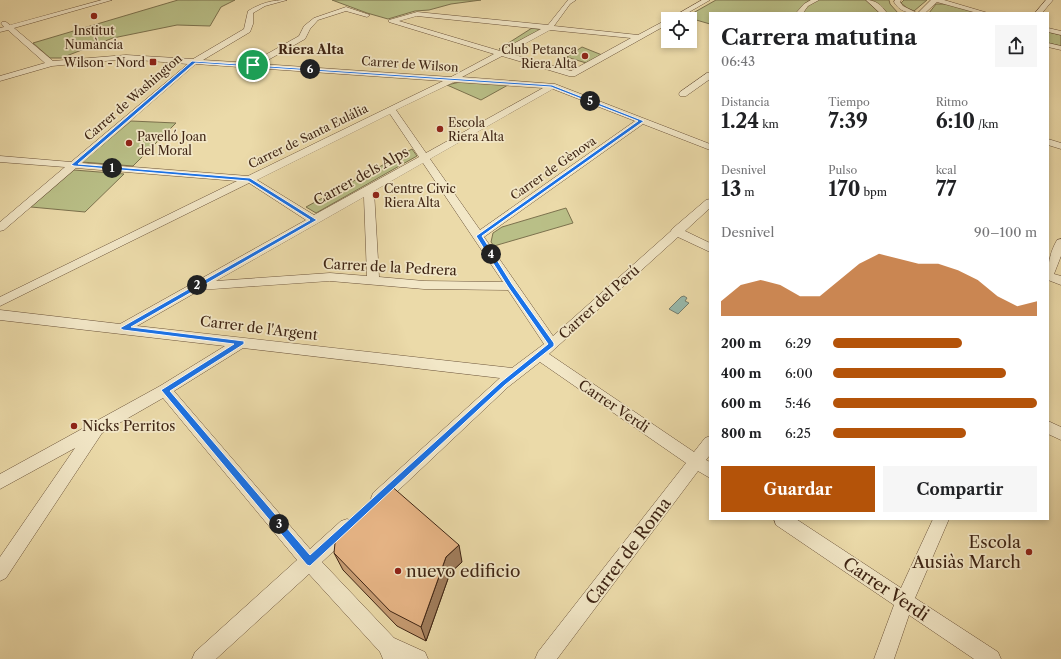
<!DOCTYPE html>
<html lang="es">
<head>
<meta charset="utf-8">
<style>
  :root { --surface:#fff; --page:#f6f6f6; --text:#202124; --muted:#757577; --accent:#b45309 }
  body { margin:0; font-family:"Libre Caslon Text",serif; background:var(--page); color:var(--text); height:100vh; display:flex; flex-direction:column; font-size:15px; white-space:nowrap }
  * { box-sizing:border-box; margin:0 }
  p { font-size:13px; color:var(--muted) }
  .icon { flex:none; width:22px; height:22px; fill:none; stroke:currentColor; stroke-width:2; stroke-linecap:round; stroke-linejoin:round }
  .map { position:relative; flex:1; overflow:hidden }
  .sheet { position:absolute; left:709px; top:12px; width:340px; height:508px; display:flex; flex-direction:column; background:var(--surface); border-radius:0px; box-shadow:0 2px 6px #0003 }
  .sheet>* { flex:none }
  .tools { position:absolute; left:661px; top:12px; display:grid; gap:8px }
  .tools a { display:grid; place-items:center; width:36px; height:36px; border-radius:0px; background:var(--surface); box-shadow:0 2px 6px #0003; font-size:20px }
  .pin { position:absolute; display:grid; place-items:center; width:34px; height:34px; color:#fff; margin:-17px; border:2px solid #fff; border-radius:50%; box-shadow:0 1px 4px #0007 }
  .km { position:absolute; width:20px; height:20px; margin:-10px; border-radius:50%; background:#222; color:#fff; font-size:11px; line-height:20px; text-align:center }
  .round { display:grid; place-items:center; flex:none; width:42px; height:42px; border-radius:0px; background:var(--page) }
  .summary { display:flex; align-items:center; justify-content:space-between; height:68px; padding:0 12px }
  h1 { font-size:22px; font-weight:700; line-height:30px }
  .stats { display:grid; grid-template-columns:repeat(3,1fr); gap:6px; height:68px; padding:4px 12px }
  .stats div { display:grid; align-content:center }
  .stats b { font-size:20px; font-weight:700 }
  .stats small { font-size:11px; font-weight:400 }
  .stats p { font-size:11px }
  .chart { height:112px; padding:8px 12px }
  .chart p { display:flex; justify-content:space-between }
  .chart svg { width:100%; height:72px; margin-top:4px; fill:var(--accent); opacity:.7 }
  .button { display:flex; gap:8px; margin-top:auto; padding:8px 12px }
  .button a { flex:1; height:46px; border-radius:0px; background:var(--accent); color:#fff; font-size:16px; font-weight:700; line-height:46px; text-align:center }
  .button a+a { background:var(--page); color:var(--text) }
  ul { padding:0 12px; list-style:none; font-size:13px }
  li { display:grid; grid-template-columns:64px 48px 1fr; align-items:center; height:30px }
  li i { height:10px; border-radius:5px; background:var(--accent) }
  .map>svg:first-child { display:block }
  .green { fill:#b9bf87; stroke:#7c724e }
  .water { fill:#98baad; stroke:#747e70 }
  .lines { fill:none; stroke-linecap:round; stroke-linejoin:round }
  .minor-casing { stroke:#6a5239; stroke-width:1 }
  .minor { fill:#f2e7c7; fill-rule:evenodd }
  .wall { fill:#c69b72; stroke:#3f2514 }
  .shaded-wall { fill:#a17e5d; stroke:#3f2514 }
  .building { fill:#e6b485; stroke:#3f2514 }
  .route { fill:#1a73e8; stroke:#fff; fill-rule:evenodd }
  .poi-dot { fill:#8f2418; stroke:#f2e7c7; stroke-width:1.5 }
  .labels { text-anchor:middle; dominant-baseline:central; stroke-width:3.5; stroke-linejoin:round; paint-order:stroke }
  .far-poi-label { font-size:12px; fill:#3f2514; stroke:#f2e7c7; text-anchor:start }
  .far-street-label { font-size:12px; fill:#3f2514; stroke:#f2e7c7 }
  .far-neighbourhood-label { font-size:13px; font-weight:bold; fill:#3f2514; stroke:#f2e7c7 }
  .street-label { font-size:14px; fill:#3f2514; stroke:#f2e7c7 }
  .poi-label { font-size:14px; fill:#3f2514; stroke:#f2e7c7; text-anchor:start }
  .near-poi-label { font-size:17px; fill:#3f2514; stroke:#f2e7c7; text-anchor:end }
  .near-street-label { font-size:17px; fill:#3f2514; stroke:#f2e7c7 }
</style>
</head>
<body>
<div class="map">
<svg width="1061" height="659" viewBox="0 0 1061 659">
  <rect width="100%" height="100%" fill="#ebdaa9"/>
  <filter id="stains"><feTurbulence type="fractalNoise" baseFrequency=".005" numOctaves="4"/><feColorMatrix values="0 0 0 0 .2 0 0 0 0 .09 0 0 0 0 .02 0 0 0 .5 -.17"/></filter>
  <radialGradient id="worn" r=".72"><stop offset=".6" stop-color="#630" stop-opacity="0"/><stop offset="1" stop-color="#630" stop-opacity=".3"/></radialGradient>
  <path class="green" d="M 178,0 L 235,0 L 221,7 L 210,26 L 177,25 L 113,38 L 61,58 L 50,58 L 33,43 Z
    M 332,0 L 481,0 L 451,4 L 429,10 L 415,11 L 388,19 L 367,13 Z
    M 716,0 L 889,0 L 890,4 L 898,13 L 710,13 L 710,24 L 686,17 Z
    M 904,0 L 927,0 L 914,11 L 907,8 L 901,3 Z
    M 936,4 L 948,4 L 980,13 L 929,13 Z
    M 532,28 L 543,30 L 504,50 L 499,49 Z
    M 1048,32 L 1061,35 L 1061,46 L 1048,43 Z
    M 582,47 L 602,55 L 586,63 L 567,57 Z
    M 460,82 L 508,85 L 481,100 L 447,85 Z
    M 131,121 L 176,123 L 133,166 L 82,162 Z
    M 412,149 L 417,156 L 316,213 L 306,207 Z
    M 74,170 L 124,174 L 85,212 L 31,207 Z
    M 566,208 L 573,223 L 494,246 L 491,242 L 493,233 L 502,227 Z"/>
  <path class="water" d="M 684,296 L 687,298 L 685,301 L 689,303 L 678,314 L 669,309 L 681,297 Z"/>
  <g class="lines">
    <g class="minor-casing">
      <path id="minor" d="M 102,0 L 112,0 L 14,28 L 53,61 L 126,55 L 193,59 L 244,29 L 248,11 C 261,3 272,0 287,0 L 265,6 L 253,13 L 253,24 L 250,32 L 203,60 L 251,63 L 299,36 L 304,26 L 314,18 L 346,7 L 370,15 L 367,17 L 346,11 L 318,20 L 310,29 L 305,39 L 261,64 L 451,77 L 494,54 L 389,22 L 389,20 L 417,12 L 548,25 L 568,0 L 576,0 L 570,4 L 554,26 L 638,35 L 666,20 L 668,19 L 668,24 L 575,76 L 569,76 L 502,56 L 462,77 L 555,84 L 710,144 L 710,150 L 643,124 L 484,237 L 553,336 L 671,231 L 672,229 L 706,200 L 710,199 L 710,208 L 685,231 L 710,243 L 710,252 L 678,237 L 549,354 L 694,452 L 705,438 L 710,436 L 710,455 L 706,460 L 710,462 L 710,478 L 698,471 L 557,659 L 535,659 L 538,652 L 686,463 L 540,362 L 508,387 L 385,503 L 379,505 L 373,503 L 371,498 L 373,493 L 500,378 L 243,348 L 174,391 L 310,549 L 341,521 L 347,519 L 353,521 L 355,527 L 353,533 L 322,562 L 394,638 L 425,652 L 428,659 L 383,659 L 380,652 L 309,574 L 216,659 L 192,659 L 195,652 L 297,560 L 163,398 L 102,433 L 6,578 L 0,581 L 0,557 L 75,448 L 0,489 L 0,474 L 160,386 L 225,346 L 0,320 L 0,310 L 120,324 L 306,220 L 249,183 L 0,306 L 0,297 L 237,181 L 76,168 L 4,230 L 0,231 L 0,222 L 65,167 L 0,162 L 0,156 L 71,162 L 188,64 L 126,59 L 52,66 L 0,81 L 0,76 L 45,63 L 8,30 L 0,32 L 0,28 L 4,27 L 1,23 L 2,22 L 6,22 L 10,25 ZM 417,16 L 541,29 L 500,51 L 399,21 ZM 550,30 L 631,38 L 571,71 L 508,53 ZM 196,64 L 443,81 L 248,176 L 82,163 ZM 454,82 L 543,88 L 426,153 L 396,110 ZM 553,89 L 635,121 L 480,230 L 430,159 ZM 390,114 L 419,157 L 314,215 L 257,180 ZM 423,163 L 503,282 L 424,281 L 379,277 L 374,191 ZM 364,197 L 367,276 L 330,273 L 216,281 ZM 330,281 L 424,289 L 508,290 L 544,344 L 512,368 L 137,326 L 200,290 Z
        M 702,0 L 710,0 L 677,19 L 669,19 Z
        M 811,0 L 819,0 L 808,6 L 803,13 L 796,13 L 804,4 Z
        M 866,0 C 876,0 881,5 887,13 L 880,13 Z
        M 895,0 L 901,0 L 900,2 L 903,6 L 917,13 C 907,13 899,11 894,2 Z
        M 931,0 L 944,0 L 988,13 L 977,13 L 937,2 L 925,13 L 918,13 Z
        M 1046,0 L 1053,0 L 1042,13 L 1035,13 Z
        M 1048,28 L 1061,31 L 1061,35 L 1048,32 Z
        M 1048,43 L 1061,46 L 1061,50 L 1048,47 Z
        M 707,73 L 710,73 L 710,79 L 686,96 L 680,96 L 679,94 L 680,92 Z
        M 1048,139 L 1061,143 L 1061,149 L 1048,145 Z
        M 1061,239 L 1061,256 L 1054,274 L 1061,276 L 1061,285 L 1048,280 C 1048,265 1049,254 1057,240 Z
        M 1048,421 L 1061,427 L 1061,440 L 1048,434 Z
        M 774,519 L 796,519 L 901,588 L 933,519 L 949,519 L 915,598 L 998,652 L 1001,659 L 974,659 L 909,615 L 894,659 L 874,659 L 894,605 L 776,525 Z"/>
    </g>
    <use href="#minor" class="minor"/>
  </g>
  <path class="wall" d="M 334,553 L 462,562 L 450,573 L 426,641 L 397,626 L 343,570 Z"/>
  <path class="shaded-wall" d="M 459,545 L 462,562 L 450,573 L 426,641 L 421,627 L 446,557 Z"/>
  <path class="building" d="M 389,484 L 459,545 L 446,557 L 421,627 L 390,611 L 334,553 L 336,533 Z"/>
  <path class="route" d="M 192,61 L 552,85 L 644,121 L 482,236 L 512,284 L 554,343 L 554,346 L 505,385 L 310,566 L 307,565 L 161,390 L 234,344 L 123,330 L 120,328 L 310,220 L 248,181 L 74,166 L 71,165 ZM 195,63 L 551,87 L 638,121 L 476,236 L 508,287 L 548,344 L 501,382 L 310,555 L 170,391 L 244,344 L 244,341 L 131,327 L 317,220 L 250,178 L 78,164 Z"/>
  <g class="poi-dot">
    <circle cx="94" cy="16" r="4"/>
    <circle cx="585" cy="56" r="4"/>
    <rect x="149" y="58" width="8" height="8" rx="2"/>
    <circle cx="440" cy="129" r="4"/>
    <circle cx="129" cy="143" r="4"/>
    <circle cx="376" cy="195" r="4"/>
    <circle cx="74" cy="426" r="4"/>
    <circle cx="1029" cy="552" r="4"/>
    <circle cx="398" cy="571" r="4"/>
  </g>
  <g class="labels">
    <g class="far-poi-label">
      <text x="94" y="30" text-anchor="middle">Institut<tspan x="94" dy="14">Numància</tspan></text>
      <text x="577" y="49" text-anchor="end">Club Petanca<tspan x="577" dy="14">Riera Alta</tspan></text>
      <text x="145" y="62" text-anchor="end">Wilson - Nord</text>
      <text x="448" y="122">Escola<tspan x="448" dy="14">Riera Alta</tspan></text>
      <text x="137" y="136">Pavelló Joan<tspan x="137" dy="14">del Moral</tspan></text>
      <text x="384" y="188">Centre Civic<tspan x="384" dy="14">Riera Alta</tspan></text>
    </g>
    <g class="far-street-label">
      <text transform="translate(410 64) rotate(4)">Carrer de Wilson</text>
      <text transform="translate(133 97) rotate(-41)">Carrer de Washington</text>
      <text transform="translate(308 136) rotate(-26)">Carrer de Santa Eulália</text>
      <text transform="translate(553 168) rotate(-35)">Carrer de Gènova</text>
    </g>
    <g class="far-neighbourhood-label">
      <text x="311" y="49">Riera Alta</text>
    </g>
    <g class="street-label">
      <text transform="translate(361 176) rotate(-29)">Carrer dels Alps</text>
      <text transform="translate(390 267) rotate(3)">Carrer de la Pedrera</text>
      <text transform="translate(599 302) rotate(-42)">Carrer del Perú</text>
      <text transform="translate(259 328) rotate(7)">Carrer de l'Argent</text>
      <text transform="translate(614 406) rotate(34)">Carrer Verdi</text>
    </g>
    <g class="poi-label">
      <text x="82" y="426">Nicks Perritos</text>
    </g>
    <g class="near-poi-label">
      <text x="1021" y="542">Escola<tspan x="1021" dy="20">Ausiàs March</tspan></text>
      <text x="406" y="571" text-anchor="start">nuevo edificio</text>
    </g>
    <g class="near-street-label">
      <text transform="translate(628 551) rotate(-53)">Carrer de Roma</text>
      <text transform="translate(886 589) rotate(34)">Carrer Verdi</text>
    </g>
  </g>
  <rect width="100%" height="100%" filter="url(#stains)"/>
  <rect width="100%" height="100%" fill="url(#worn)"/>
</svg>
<div class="tools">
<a><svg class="icon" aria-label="locate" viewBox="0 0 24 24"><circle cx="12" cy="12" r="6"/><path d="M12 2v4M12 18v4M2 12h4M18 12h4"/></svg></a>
</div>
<div class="pin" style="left:253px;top:65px;background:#1e9e55"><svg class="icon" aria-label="arrive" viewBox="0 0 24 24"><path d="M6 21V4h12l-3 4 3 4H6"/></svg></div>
<b class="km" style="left:112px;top:168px">1</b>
<b class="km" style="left:197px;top:285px">2</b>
<b class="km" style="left:279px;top:524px">3</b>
<b class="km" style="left:491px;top:254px">4</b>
<b class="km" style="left:590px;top:101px">5</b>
<b class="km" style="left:310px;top:69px">6</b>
<section class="sheet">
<div class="summary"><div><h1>Carrera matutina</h1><p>06:43</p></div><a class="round"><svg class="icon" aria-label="share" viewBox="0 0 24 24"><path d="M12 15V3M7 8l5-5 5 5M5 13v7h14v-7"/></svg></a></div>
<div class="stats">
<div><p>Distancia</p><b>1.24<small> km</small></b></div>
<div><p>Tiempo</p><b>7:39</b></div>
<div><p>Ritmo</p><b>6:10<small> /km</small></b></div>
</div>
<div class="stats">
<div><p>Desnivel</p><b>13<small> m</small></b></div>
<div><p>Pulso</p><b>170<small> bpm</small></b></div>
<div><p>kcal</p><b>77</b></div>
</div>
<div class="chart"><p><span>Desnivel</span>90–100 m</p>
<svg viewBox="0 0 160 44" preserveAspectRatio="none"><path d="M0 44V35L10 25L20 22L30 25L40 32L50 32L60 22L70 12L80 6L90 9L100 12L110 12L120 16L130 22L140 32L150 38L160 35V44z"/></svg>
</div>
<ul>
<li><b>200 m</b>6:29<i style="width:63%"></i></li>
<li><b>400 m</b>6:00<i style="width:85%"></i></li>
<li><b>600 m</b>5:46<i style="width:100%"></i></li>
<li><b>800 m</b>6:25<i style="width:65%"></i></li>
</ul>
<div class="button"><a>Guardar</a><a>Compartir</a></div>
</section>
</div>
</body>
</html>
